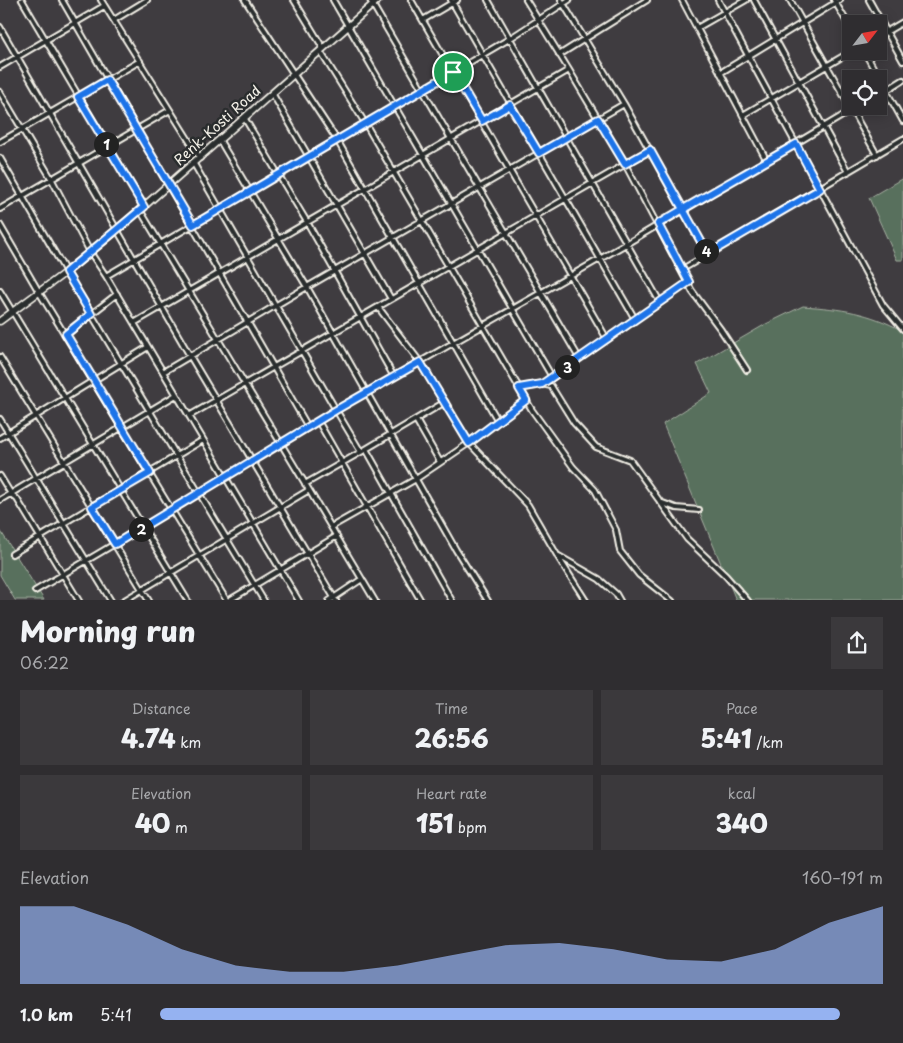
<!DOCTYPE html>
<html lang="en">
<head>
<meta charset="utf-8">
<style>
  :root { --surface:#2f2d30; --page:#3b393c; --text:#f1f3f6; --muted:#a7a8ab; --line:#4a494c; --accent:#95b2f1 }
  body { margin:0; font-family:"Playpen Sans",sans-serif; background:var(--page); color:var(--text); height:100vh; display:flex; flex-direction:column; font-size:19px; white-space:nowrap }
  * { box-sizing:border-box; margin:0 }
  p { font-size:16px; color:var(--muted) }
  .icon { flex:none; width:28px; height:28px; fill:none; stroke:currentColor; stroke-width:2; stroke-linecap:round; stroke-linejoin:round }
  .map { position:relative; height:600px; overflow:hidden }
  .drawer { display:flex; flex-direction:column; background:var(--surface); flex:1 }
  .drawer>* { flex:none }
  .needle { width:32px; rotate:59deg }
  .controls { position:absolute; left:842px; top:15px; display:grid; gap:10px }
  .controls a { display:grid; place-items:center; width:45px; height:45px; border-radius:0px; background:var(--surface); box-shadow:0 2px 12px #0003,0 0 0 1px var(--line); font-size:25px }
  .pin { position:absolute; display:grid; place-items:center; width:42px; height:42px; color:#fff; margin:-21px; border:2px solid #fff; border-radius:50%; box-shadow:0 1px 5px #0007 }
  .km { position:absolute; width:25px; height:25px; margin:-12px; border-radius:50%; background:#222; color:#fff; font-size:14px; line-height:25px; text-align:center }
  .round { display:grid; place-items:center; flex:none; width:52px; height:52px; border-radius:0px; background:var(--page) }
  .overview { display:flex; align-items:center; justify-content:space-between; height:85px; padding:0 20px }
  h1 { font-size:28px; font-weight:800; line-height:38px }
  .stats { display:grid; grid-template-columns:repeat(3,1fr); gap:8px; height:85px; padding:5px 20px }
  .stats div { display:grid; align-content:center; border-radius:0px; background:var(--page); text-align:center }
  .stats b { font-size:25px; font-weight:800 }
  .stats small { font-size:14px; font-weight:400 }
  .stats p { font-size:14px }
  .chart { height:140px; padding:10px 20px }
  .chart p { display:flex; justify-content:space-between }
  .chart svg { width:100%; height:90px; margin-top:5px; fill:var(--accent); opacity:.7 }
  ul { padding:0 20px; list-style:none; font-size:16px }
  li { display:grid; grid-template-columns:80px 60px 1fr; align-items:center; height:38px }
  li i { height:12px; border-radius:6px; background:var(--accent) }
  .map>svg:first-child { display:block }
  .green { fill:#58705d; stroke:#a6b0a2 }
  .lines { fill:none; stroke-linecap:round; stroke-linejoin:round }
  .minor-casing { stroke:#f4f1e8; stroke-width:8 }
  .primary-casing { stroke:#f4f1e8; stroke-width:9 }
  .minor { stroke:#2a2d2e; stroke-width:4 }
  .primary { stroke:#2a2d2e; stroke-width:5.5 }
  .route-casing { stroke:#fff; stroke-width:10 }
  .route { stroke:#1a73e8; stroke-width:6 }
  .labels { text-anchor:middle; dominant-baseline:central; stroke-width:5; stroke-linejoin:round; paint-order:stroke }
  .street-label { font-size:14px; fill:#f4f1e8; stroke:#2a2d2e }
</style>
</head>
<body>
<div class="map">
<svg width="903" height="601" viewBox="0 0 903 601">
  <rect width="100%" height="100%" fill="#3f3c40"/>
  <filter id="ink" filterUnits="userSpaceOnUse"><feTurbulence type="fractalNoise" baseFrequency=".02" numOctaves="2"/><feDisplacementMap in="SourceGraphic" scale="10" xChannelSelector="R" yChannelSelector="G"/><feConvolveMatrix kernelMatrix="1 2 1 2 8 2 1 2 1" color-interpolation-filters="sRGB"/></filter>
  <g filter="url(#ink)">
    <path class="green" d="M 903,178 L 903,260 L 897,260 L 869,198 Z
      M 803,306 C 842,309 868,312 903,331 L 903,600 L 736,600 L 663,424 L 711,393 L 697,364 L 766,324 Z
      M 0,530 L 44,600 L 15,600 L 0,575 Z"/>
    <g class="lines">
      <g class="minor-casing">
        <path id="minor" d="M 22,0 L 144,207
          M 62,0 L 308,427
          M 101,0 L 200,158
          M 245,0 L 337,140 L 498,421
          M 294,0 L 323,48
          M 333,0 L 552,377
          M 370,0 L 579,358
          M 411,0 L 607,339
          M 451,0 L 635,319
          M 488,0 L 660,302
          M 526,0 L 569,70 L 625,164 L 692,291 L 721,330 L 747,370
          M 561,0 L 624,104 L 708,255
          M 682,0 L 767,161
          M 718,0 L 883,305 L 903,329
          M 754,0 L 848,172
          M 790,0 L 877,155
          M 834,0 L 851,29
          M 869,0 L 903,61
          M 114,20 L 147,0
          M 423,20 L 457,0
          M 0,27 L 190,356 L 336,601
          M 697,28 L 746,0
          M 879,36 L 903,22
          M 320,51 L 365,123 L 532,410 L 573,467 L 595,490 L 616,530 L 620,551 L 639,575 L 672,601
          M 864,51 L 903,121
          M 559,55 L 647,0
          M 0,67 L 104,6
          M 720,73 L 840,0
          M 0,92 L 51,178 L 90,252 L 106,276 L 509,39 L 569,0
          M 272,93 L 391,299
          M 879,95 L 903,80
          M 743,115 L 852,51
          M 245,119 L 307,222 L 394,377
          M 220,141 L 307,287 L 456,550 L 488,601
          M 0,142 L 140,61
          M 0,158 L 66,272 L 264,601
          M 0,209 L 170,110
          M 0,225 L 39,292 L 227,601
          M 681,270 L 903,139
          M 106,276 L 299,601
          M 0,291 L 188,601
          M 378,307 L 420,362 L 469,443 L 528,505 L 557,555 L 599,579 L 616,594 L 620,601
          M 134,323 L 569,70
          M 66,334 L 117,294
          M 0,357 L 149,601
          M 163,372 L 307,287 L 624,104
          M 543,384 L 689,282
          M 519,388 L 542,384 L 551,386 L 574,423 L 596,447 L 630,460 L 687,539 L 726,576 L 748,601
          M 445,402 L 361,452 L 336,410 L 626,244 L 859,106
          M 189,416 L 650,150
          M 0,419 L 111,601
          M 416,420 L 440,462
          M 318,421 L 421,601
          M 0,438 L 148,347
          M 366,449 L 452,601
          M 0,476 L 11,494 L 17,499 L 79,601
          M 305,484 L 361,452
          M 309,490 L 375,601
          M 0,500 L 176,395
          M 660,502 L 676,508 L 699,510
          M 331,527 L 416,479 L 469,443 L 526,400
          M 12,554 L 203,440
          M 558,557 L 586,601
          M 35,591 L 172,510 L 336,410 L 194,164
          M 123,601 L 309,490 L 140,210
          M 228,601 L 337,536
          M 329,601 L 362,579"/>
      </g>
      <g class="primary-casing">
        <path id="primary" d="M 0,321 L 66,272 L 117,230 L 378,0"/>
      </g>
      <use href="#minor" class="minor"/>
      <use href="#primary" class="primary"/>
    </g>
  </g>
  <g class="lines" filter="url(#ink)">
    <g class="route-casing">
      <path id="route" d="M 453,72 L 193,225 L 107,80 L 78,97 L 144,207 L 66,272 L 91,314 L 66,334 L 150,473 L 92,507 L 115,544 L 336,410 L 420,362 L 469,443 L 526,400 L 519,388 L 542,384 L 689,282 L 658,224 C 703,197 750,171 796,144 L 820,189 L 708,254 L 650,150 L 625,164 L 598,119 L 539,153 L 510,105 L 482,121 L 453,72"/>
    </g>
    <use href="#route" class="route"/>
  </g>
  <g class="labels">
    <g class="street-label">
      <text transform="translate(217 125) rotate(-42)">Renk-Kosti Road</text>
    </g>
  </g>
</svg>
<div class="controls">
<a><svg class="needle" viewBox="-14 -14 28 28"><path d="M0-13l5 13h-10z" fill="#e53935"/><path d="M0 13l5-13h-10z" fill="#a7a8ab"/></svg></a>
<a><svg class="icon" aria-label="locate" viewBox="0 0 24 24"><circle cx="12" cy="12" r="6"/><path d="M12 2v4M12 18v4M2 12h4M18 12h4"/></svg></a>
</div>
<div class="pin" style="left:453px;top:72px;background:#1e9e55"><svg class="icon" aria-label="arrive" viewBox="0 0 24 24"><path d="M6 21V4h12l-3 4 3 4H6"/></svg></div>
<b class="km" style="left:106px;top:144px">1</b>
<b class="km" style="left:141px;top:529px">2</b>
<b class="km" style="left:567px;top:367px">3</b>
<b class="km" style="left:706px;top:251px">4</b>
</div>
<section class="drawer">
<div class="overview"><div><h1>Morning run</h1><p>06:22</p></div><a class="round"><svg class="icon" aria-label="share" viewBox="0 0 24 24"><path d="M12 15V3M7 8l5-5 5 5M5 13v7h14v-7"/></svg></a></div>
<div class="stats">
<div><p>Distance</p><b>4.74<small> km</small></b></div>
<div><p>Time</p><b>26:56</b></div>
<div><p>Pace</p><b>5:41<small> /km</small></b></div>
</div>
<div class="stats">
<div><p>Elevation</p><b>40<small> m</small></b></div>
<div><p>Heart rate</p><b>151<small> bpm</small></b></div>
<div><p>kcal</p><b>340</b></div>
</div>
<div class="chart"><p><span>Elevation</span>160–191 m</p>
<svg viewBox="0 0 160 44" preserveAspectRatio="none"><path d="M0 44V6L10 6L20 15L30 27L40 35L50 38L60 38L70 35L80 30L90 25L100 24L110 27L120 32L130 33L140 27L150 14L160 6V44z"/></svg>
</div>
<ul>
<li><b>1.0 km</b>5:41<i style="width:94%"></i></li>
</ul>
</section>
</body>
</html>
